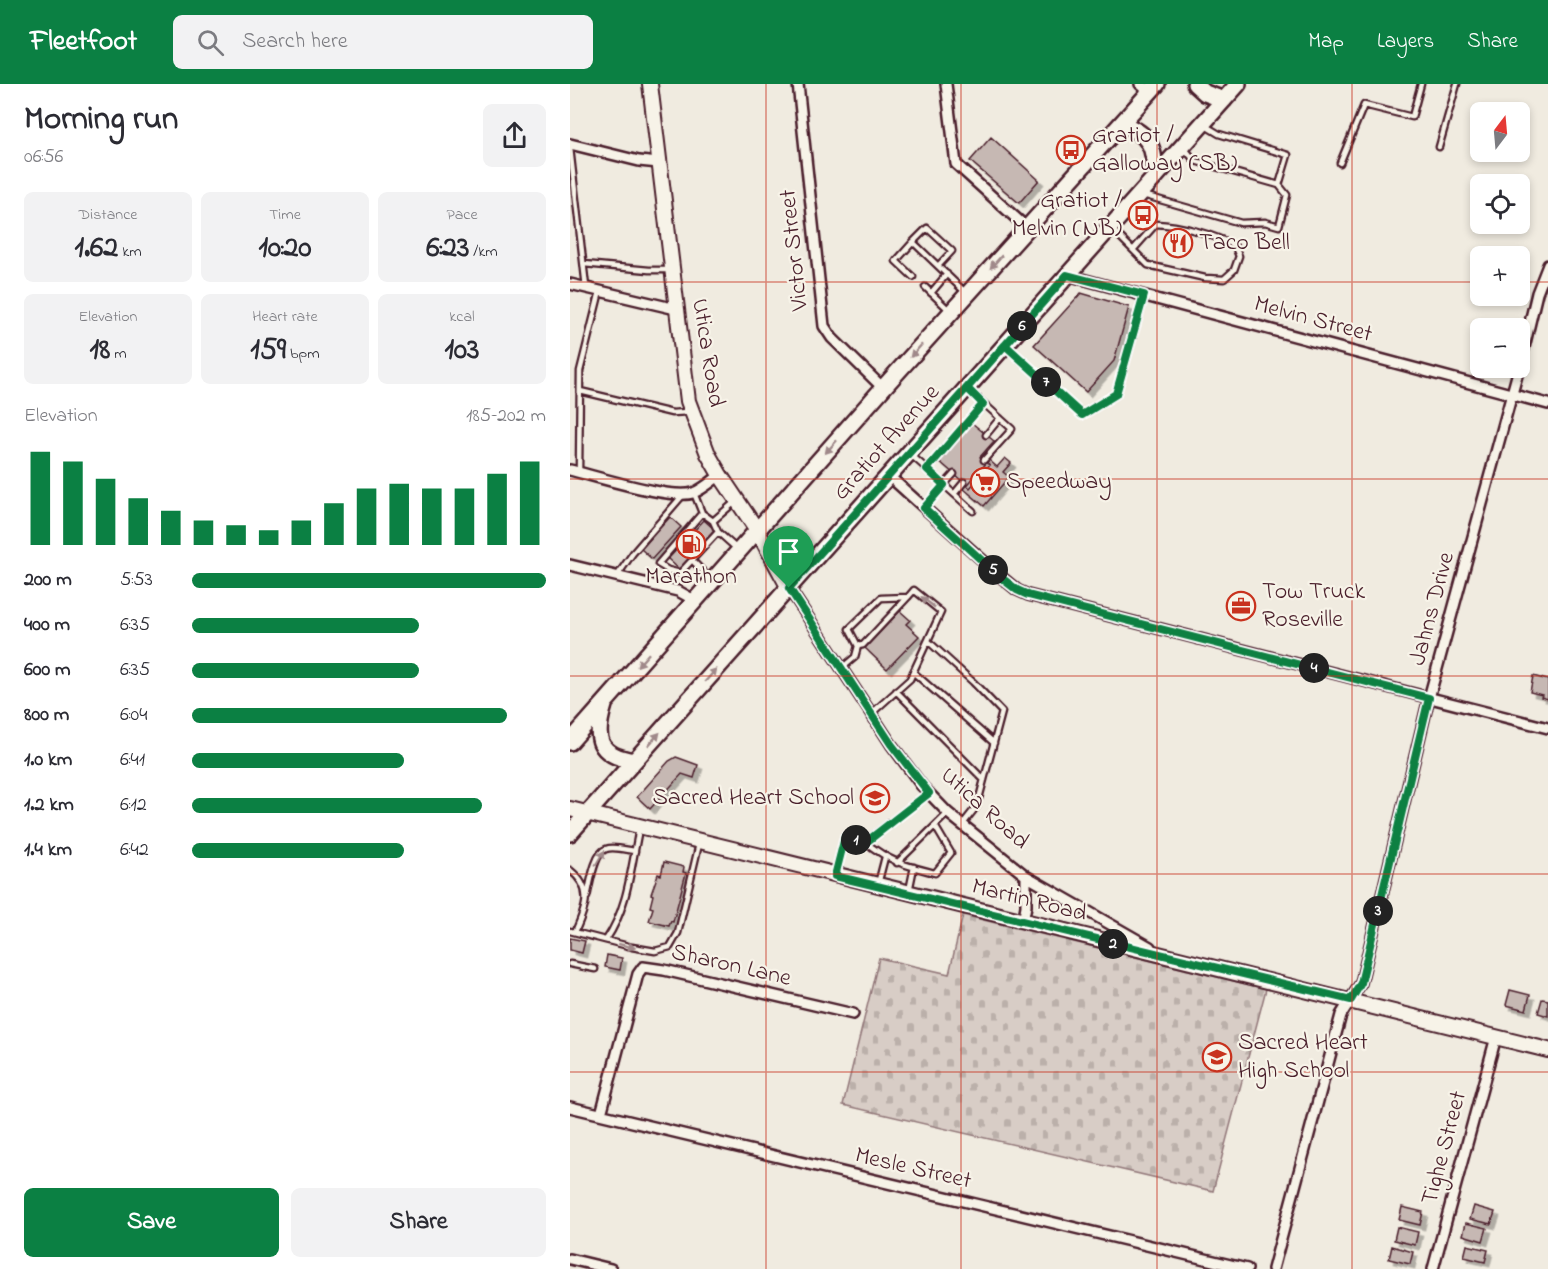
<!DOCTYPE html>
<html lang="en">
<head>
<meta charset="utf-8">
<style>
  :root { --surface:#fff; --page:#f2f2f3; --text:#2b2b33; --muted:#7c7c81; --accent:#0b8043 }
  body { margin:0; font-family:"Indie Flower",sans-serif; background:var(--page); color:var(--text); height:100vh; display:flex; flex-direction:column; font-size:22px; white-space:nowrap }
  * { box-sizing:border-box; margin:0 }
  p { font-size:20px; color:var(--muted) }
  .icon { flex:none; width:33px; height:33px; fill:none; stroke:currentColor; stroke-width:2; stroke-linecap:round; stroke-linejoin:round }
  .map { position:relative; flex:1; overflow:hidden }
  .details { display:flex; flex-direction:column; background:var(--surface); width:570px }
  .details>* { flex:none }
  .needle { width:39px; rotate:16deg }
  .controls { position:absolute; left:900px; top:18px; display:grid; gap:12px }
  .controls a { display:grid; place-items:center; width:60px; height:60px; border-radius:9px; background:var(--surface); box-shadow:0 3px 9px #0003; font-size:30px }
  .pin { position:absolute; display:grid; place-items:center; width:51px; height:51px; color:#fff; margin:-62px -26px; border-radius:50% 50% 50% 0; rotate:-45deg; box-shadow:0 0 6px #0007 }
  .pin .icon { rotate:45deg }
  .km { position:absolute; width:30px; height:30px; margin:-15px; border-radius:50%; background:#222; color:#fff; font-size:16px; line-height:30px; text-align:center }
  .round { display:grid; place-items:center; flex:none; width:63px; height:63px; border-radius:9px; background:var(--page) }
  .summary { display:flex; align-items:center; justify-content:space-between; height:102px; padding:0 24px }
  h1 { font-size:33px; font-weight:800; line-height:45px }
  .stats { display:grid; grid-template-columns:repeat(3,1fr); gap:9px; height:102px; padding:6px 24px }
  .stats div { display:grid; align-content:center; border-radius:9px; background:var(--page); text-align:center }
  .stats b { font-size:30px; font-weight:800 }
  .stats small { font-size:16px; font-weight:400 }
  .stats p { font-size:16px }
  .chart { height:168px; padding:12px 24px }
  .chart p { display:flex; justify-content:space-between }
  .chart svg { width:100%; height:108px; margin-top:6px; stroke:var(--accent); stroke-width:6 }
  .primary-button { display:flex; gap:12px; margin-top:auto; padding:12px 24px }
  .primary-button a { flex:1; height:69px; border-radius:9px; background:var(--accent); color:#fff; font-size:24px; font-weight:800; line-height:69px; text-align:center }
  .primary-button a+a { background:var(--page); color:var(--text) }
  ul { padding:0 24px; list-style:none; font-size:20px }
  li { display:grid; grid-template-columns:96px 72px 1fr; align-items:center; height:45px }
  li i { height:15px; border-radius:8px; background:var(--accent) }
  header { display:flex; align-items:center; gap:36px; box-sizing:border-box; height:84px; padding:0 30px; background:var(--accent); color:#fff }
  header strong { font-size:28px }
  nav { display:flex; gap:33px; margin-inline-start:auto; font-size:21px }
  .search { width:420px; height:54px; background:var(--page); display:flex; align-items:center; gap:15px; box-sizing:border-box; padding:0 21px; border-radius:9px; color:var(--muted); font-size:22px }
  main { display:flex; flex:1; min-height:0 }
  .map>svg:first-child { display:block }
  .cemetery { fill:url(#cemetery-stones); stroke:#917678; stroke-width:1.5 }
  .building { fill:#c6b8b3; stroke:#4a1f2b; stroke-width:1.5; filter:url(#shadow) }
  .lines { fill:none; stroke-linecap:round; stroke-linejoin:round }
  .lane-casing { stroke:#4a1f2b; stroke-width:9 }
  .street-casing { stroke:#4a1f2b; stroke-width:14 }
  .secondary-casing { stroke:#4a1f2b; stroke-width:18 }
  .primary-casing { stroke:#4a1f2b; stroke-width:20 }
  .lane { stroke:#f7f3e8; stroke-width:4.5 }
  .street { stroke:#f7f3e8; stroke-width:9 }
  .secondary { stroke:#f7f3e8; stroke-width:14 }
  .primary { stroke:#f7f3e8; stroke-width:15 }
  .oneway { fill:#a0898a }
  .route-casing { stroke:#fff; stroke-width:12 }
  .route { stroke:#0b8043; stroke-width:8 }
  .grid { fill:none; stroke:#c8321e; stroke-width:1.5; stroke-opacity:0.55 }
  .labels { text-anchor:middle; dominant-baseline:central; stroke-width:4.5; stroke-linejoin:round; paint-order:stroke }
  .poi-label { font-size:24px; fill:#4a1f2b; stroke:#f7f3e8; text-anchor:start }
  .street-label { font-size:24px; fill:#4a1f2b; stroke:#f7f3e8 }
</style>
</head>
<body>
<header>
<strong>Fleetfoot</strong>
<div class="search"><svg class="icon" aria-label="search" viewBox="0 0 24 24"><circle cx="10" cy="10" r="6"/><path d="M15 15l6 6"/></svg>Search here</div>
<nav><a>Map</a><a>Layers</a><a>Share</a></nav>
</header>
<main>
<section class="details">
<div class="summary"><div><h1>Morning run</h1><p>06:56</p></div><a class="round"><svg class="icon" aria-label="share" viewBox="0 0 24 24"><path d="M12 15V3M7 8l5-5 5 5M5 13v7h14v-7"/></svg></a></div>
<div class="stats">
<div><p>Distance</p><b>1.62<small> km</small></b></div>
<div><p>Time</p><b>10:20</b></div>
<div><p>Pace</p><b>6:23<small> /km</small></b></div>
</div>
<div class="stats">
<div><p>Elevation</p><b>18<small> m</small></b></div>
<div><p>Heart rate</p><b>159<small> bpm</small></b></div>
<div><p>kcal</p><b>103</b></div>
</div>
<div class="chart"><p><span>Elevation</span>185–202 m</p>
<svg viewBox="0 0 160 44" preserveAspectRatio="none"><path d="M5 44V6M15 44V10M25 44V17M35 44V25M45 44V30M55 44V34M65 44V36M75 44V38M85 44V34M95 44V27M105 44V21M115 44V19M125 44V21M135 44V21M145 44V15M155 44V10"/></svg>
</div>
<ul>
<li><b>200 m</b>5:53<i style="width:100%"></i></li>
<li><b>400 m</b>6:35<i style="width:64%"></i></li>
<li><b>600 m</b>6:35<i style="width:64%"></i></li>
<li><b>800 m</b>6:04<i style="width:89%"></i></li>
<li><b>1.0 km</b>6:41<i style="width:60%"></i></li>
<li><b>1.2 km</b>6:12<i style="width:82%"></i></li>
<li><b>1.4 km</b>6:42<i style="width:60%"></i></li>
</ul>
<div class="primary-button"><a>Save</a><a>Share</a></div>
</section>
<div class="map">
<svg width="978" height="1185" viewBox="0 0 978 1185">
  <defs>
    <pattern id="cemetery-stones" width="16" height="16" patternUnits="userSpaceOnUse" patternTransform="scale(1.5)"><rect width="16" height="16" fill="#d8cdc6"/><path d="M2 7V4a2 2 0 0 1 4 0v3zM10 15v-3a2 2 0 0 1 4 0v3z" fill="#bbb0aa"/></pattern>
    <filter id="shadow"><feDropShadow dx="4.5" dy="4.5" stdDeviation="0" flood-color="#0004"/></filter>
  </defs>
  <rect width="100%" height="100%" fill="#f0ebe0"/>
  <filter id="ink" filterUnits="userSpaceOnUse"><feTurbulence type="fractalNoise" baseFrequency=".0167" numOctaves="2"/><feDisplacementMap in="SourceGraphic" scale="12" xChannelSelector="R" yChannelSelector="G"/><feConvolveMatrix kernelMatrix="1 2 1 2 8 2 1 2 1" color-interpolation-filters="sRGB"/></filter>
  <g filter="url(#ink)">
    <path class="cemetery" d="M 393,831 L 696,905 L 643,1107 L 273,1021 L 309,874 L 379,890 Z"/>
    <path class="building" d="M 421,53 L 469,96 L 449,119 L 400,77 Z
      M 511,209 L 559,223 L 544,277 L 516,308 L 464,261 Z
      M 402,339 L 424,357 L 410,373 L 420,381 L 400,404 L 369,377 Z
      M 435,374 L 441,379 L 433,388 L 439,393 L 414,422 L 394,405 L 419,376 L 427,383 Z
      M 100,433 L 111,443 L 82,475 L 71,465 Z
      M 134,436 L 145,446 L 109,485 L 98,475 Z
      M 330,527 L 340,536 L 336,540 L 349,552 L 317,585 L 295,564 Z
      M 963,592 L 978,596 L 978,615 L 971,613 L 972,611 L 960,608 Z
      M 106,673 L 128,681 L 124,694 L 112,690 L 80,725 L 67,713 L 99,677 Z
      M 94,778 L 114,783 L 113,788 L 116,789 L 103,838 L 101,837 L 99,842 L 79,837 L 83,824 L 80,823 L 83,811 L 81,810 L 88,790 L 91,791 Z
      M 0,854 L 15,857 L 12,869 L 0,866 Z
      M 37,871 L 52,874 L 50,886 L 35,883 Z
      M 940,906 L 960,911 L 956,926 L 936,921 Z
      M 972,915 L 978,916 L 978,932 L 968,929 Z
      M 904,1122 L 925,1128 L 921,1140 L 900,1135 Z
      M 832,1123 L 853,1128 L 850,1141 L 829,1136 Z
      M 896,1139 L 917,1144 L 913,1157 L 893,1151 Z
      M 827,1143 L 848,1148 L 845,1161 L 824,1156 Z
      M 897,1161 L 918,1166 L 915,1178 L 894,1173 Z
      M 822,1162 L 843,1168 L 840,1180 L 819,1175 Z"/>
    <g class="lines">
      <g class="lane-casing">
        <path id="lane" d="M 634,41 L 649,50 L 718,71 L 709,101
          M 869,63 L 887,0
          M 0,64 L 16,203
          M 770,79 L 794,21 L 842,33 L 851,0
          M 573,111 L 671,139 L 695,138 L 709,142 L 717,111 L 709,101 L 625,77 L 615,65
          M 542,145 L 578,181 L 635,194 L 654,195 L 664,186 L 669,172 L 664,161 C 641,150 611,141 586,140 L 563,166
          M 343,158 L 357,144 L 382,167 L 368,182
          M 14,180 L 79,186 L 101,186
          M 343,193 L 326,177 L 343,158 L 395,208
          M 355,203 L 379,226
          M 361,209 L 377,190
          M 437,263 L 512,331 L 546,310 L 574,212
          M 399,306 L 442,345 L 414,376
          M 10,307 L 102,329 L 118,328
          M 416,351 L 430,334
          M 340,370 L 357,385 L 413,320
          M 357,385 L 374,401 L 384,390
          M 9,388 L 10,287 L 30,207
          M 124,409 L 132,429 L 143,437 L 148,448 L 167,465
          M 384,410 L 394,398
          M 354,424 L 374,401 L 403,427
          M 143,437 L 166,417
          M 122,476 L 141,496
          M 98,486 L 110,489 L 148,448
          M 47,492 L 63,469 L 113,411
          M 93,503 L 98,486 L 88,480 L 132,429
          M 358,557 L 403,598 L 432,628 L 407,722 L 392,741
          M 288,562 L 293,561 L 338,513
          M 272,584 L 285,573 L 288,562 L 279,545 L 311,514 L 338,513 L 344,506 L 371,528 L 340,595 L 302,629
          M 343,588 L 424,659
          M 326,607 L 414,696
          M 359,709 L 295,758 C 322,779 334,781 365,789 L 381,769 L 365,742
          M 327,779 L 378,729
          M 0,786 C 24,805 16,824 5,848
          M 265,791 L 275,753 L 295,758
          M 308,800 L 315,773
          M 339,807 L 344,783
          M 17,813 C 20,801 24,769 36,765 C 44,762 56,766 65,767
          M 0,847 L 62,863 L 85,867 L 100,863 L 108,849 L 129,760
          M 36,856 C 58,824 61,783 69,745
          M 0,880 L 25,885"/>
      </g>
      <g class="street-casing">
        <path id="street" d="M 228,0 L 254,242 L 262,254 L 313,304
          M 376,0 L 386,80 L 457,144
          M 570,0 L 579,8
          M 0,60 L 69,77 L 89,79
          M 497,191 L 978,320
          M 0,200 L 106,225
          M 950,280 L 967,209 L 978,181
          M 0,386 C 25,392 101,416 123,409 C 132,406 142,397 150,391
          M 319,392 L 430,492 L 447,506 L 458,511 L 978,644
          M 0,481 L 108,507 L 126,517
          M 219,504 L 321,660 L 352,702 L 378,729 L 456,792 L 580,863
          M 453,838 L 456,822 L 456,792
          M 0,1023 L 677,1185
          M 31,1030 L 68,890 L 73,883 L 94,886 L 283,930
          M 0,1175 L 41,1185
          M 703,1185 L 771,931 L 791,899 L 859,614 L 949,284
          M 863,1185 L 926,953"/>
      </g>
      <g class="secondary-casing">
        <path id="secondary" d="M 80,0 L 118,317 L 138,370 L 150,391 L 187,446 L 219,504
          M 0,725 C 325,808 653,883 978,966"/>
      </g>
      <g class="primary-casing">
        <path id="primary" d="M 625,0 L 635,9 L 654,16
          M 552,40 C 581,50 585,65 585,93
          M 34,621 C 24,654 27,671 64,677
          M 0,658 L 313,304 L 587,0
          M 0,749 L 668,0"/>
      </g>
      <use href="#lane" class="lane"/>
      <use href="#street" class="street"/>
      <use href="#secondary" class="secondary"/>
      <use href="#primary" class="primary"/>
    </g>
    <defs><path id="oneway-solid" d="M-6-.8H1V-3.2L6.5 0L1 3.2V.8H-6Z" transform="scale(1.5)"/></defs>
    <g class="oneway">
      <use href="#oneway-solid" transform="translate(426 178) rotate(132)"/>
      <use href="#oneway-solid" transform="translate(346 267) rotate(132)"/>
      <use href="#oneway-solid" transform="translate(261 363) rotate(132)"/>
      <use href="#oneway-solid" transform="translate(358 518) rotate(-142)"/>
      <use href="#oneway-solid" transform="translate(73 576) rotate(132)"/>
      <use href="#oneway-solid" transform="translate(141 591) rotate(-48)"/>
      <use href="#oneway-solid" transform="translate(84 655) rotate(-48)"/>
      <use href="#oneway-solid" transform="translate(30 774) rotate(-59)"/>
      <use href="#oneway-solid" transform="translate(57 862) rotate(14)"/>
    </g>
  </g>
  <g class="lines" filter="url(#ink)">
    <g class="route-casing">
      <path id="route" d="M 219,504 L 321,660 L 359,709 L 295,759 L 275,753 L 265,792 L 781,916 L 791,899 L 859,614 L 458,511 L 447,506 L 429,492 L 354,424 L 374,401 L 357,385 L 413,320 L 397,304 L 497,191 L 574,211 L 546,310 L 512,331 L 435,261 L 219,504"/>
    </g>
    <use href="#route" class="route"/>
  </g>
  <path class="grid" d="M 196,0 L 196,1185M 391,0 L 391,1185M 587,0 L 587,1185M 782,0 L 782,1185M 0,198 L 910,198M 950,198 L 978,198M 0,395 L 978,395M 0,592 L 978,592M 0,790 L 978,790M 0,988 L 978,988"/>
  <defs>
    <g id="bus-ring" transform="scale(1.5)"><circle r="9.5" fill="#f7f3e8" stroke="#c8321e" stroke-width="1.5"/><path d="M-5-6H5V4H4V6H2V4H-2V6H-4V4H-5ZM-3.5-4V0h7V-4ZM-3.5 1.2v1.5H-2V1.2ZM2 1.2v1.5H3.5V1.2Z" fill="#c8321e"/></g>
    <g id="restaurant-ring" transform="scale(1.5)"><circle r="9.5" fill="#f7f3e8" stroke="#c8321e" stroke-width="1.5"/><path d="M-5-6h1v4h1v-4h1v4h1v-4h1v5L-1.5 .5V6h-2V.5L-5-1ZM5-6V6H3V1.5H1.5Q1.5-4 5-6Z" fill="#c8321e"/></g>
    <g id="supermarket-ring" transform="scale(1.5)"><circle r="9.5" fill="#f7f3e8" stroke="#c8321e" stroke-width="1.5"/><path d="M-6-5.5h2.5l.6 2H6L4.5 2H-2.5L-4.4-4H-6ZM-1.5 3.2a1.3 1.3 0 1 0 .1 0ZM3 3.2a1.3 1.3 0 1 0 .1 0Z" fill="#c8321e"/></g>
    <g id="fuel-ring" transform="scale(1.5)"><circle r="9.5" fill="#f7f3e8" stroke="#c8321e" stroke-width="1.5"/><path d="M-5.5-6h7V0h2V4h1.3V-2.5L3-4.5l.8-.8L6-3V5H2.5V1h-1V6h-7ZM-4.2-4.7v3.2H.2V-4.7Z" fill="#c8321e"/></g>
    <g id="office-ring" transform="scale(1.5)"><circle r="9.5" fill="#f7f3e8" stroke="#c8321e" stroke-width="1.5"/><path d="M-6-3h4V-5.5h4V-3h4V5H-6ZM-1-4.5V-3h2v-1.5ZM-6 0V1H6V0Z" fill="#c8321e"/></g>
    <g id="school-ring" transform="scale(1.5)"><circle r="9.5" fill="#f7f3e8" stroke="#c8321e" stroke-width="1.5"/><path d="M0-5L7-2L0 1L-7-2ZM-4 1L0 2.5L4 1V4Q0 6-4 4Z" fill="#c8321e"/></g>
  </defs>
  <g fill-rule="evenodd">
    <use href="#bus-ring" x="501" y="66"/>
    <use href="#bus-ring" x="573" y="131"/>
    <use href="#restaurant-ring" x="608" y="159"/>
    <use href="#supermarket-ring" x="415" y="398"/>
    <use href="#fuel-ring" x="121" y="460"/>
    <use href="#office-ring" x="671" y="522"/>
    <use href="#school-ring" x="305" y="714"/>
    <use href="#school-ring" x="647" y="973"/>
  </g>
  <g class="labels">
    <g class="poi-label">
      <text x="522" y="52">Gratiot /<tspan x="522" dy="28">Galloway (SB)</tspan></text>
      <text x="552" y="117" text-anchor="end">Gratiot /<tspan x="552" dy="28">Melvin (NB)</tspan></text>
      <text x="629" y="159">Taco Bell</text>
      <text x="436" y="398">Speedway</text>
      <text x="121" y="493" text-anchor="middle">Marathon</text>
      <text x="692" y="508">Tow Truck<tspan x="692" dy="28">Roseville</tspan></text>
      <text x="284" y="714" text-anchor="end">Sacred Heart School</text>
      <text x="668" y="959">Sacred Heart<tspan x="668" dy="28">High School</tspan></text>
    </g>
    <g class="street-label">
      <text transform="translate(225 166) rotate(-96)">Victor Street</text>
      <text transform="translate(743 236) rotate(15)">Melvin Street</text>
      <text transform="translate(137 269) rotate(81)">Utica Road</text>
      <text transform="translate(317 359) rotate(-48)">Gratiot Avenue</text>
      <text transform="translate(863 525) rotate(-75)">Jahns Drive</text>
      <text transform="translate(414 725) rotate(42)">Utica Road</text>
      <text transform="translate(459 817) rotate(14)">Martin Road</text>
      <text transform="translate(161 882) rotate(13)">Sharon Lane</text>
      <text transform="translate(875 1064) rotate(-75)">Tighe Street</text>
      <text transform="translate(343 1085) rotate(13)">Mesle Street</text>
    </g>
  </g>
</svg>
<div class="controls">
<a><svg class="needle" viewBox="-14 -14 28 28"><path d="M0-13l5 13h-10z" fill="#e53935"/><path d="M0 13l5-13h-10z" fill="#7c7c81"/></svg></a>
<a><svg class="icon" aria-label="locate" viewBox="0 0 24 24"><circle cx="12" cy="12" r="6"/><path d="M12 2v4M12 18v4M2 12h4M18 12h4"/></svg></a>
<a>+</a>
<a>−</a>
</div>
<div class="pin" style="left:219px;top:504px;background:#1e9e55"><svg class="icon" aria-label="arrive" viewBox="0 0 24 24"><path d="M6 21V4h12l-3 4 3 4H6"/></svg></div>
<b class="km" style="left:286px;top:756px">1</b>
<b class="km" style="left:543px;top:860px">2</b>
<b class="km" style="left:808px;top:827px">3</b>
<b class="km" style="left:744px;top:584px">4</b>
<b class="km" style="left:423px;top:486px">5</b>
<b class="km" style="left:452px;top:242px">6</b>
<b class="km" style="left:476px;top:298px">7</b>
</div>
</main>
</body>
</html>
